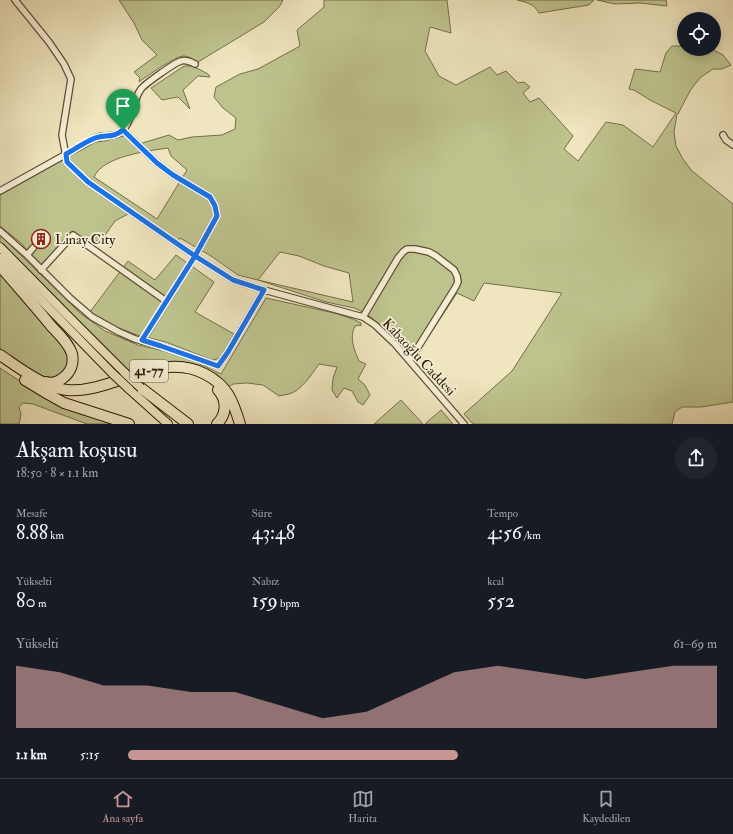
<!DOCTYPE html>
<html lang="tr">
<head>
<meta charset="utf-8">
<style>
  :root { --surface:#171b24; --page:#20242c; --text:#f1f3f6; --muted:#9ea1a6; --line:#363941; --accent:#c59692 }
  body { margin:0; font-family:"IM FELL Double Pica",serif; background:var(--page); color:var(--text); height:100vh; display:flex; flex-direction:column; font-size:15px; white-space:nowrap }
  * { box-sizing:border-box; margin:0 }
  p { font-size:13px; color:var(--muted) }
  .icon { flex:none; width:22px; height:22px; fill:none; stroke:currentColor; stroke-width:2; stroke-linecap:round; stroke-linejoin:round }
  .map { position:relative; height:424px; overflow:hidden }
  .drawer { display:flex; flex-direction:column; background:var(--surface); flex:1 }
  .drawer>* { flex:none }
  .tools { position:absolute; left:677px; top:12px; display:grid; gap:8px }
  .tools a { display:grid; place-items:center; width:44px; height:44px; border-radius:50%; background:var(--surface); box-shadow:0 2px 10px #0003; font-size:20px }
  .pin { position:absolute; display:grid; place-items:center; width:34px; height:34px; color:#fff; margin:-41px -17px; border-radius:50% 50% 50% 0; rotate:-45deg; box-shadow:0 0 4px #0007 }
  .pin .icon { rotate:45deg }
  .round { display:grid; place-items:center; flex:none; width:42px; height:42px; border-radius:21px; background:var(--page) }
  .overview { display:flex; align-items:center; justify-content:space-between; height:68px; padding:0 16px }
  h1 { font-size:22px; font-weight:600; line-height:30px }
  .metrics { display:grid; grid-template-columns:repeat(3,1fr); gap:6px; height:68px; padding:4px 16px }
  .metrics div { display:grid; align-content:center }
  .metrics b { font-size:20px; font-weight:600 }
  .metrics small { font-size:11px; font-weight:400 }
  .metrics p { font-size:11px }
  .chart { height:112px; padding:8px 16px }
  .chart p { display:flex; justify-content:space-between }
  .chart svg { width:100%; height:72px; margin-top:4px; fill:var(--accent); opacity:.7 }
  ul { padding:0 16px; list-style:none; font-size:13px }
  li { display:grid; grid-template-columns:64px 48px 1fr; align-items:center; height:30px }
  li i { height:10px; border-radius:5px; background:var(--accent) }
  .dock { display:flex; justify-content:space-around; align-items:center; height:56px; border-top:1px solid var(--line); background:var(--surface); font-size:11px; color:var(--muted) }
  .dock a { display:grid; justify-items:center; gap:2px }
  .dock .on { color:var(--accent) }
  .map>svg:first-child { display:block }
  .green { fill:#bec38e; stroke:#756f4a; fill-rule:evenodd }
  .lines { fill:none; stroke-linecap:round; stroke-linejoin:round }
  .street-casing { stroke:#5d4e35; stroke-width:8 }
  .primary-casing { stroke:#2c1b07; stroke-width:10 }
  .highway-casing { stroke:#2c1b07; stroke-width:12 }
  .street { stroke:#f5eed5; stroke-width:5.5 }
  .primary { stroke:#efe5be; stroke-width:8 }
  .highway { stroke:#efe5be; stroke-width:10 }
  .primary-bridge-casing { stroke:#2c1b07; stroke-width:10; stroke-linecap:butt }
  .primary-bridge { stroke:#efe5be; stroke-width:8 }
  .route-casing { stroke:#fff; stroke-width:8 }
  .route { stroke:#1a73e8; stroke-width:5 }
  .labels { text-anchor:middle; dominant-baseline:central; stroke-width:3.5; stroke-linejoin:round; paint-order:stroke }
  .shield { fill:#f5eed5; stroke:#685a45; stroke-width:1 }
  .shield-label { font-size:13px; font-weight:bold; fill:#2c1b07 }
  .poi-label { font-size:14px; fill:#2c1b07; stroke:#f5eed5; text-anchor:start }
  .street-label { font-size:14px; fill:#2c1b07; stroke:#f5eed5 }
</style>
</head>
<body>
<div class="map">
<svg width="733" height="424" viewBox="0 0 733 424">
  <rect width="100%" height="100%" fill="#efe5be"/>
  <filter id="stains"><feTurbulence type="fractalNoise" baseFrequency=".005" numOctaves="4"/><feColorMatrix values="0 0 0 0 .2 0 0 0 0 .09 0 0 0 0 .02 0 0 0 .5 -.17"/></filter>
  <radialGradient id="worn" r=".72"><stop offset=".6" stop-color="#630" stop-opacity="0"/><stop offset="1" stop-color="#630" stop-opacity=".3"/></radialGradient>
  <path class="green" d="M 119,0 L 283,0 L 280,6 L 264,22 L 198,62 C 193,59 188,56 183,56 C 174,57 147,76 139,82 L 140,78 L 134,72 L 157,55 L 142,40 L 134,23 Z
    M 324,0 L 447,0 L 451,33 L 430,27 L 425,51 L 439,76 L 456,85 L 490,67 L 497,75 L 506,71 L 518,83 L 524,82 L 530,87 L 523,93 L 530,102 L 539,98 L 573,136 L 564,149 L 578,161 L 606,122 L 623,125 L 653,147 L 676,113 L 650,100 L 634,90 L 629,89 L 635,69 L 660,72 L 666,53 L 672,46 L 684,46 L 684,49 L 712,49 L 723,55 L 731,65 L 722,69 L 713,69 L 701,77 L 695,84 L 690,91 L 678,114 L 677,114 L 674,132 L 676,146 L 683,159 L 691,170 L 733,204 L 733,402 L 701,407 L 682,407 L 675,412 L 672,424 L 473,424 L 464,414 L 512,371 L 562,293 L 484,283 L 474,301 L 457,293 L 415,357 L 372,318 L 359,310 L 354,308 L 326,302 L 258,280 L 238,275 L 211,256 L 180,238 L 174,245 L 153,224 L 138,215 L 128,214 L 115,221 L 101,241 L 96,241 L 71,233 L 41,266 L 21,243 L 0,226 L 0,195 L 95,142 L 105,141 L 131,134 L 139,144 L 169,135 L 178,140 L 192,137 L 222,135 L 235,129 L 236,118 L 223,108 L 214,97 L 216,87 L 240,74 L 258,69 L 300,46 L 297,30 L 324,7 ZM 168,148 L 171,156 L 187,170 L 157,219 L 94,177 C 103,156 148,151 168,148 ZM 280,252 L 299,256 L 324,266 L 349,273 L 353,302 L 258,280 Z
    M 517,0 L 594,0 L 589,5 L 539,13 C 533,3 528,3 517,0 Z
    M 597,0 L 666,0 L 667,6 L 640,3 L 615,4 Z
    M 184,66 L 193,66 L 208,74 L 210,77 L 198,76 L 183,90 L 190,109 L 178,97 L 162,100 L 151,88 Z
    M 0,235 L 80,313 L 105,331 L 138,345 L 164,351 L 196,362 L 221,374 L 266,298 L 334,313 L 353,319 L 361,323 L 361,326 L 360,325 L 355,326 C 349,338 354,349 359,361 L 366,364 L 358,379 L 365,385 L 370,395 L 363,405 L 358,402 L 352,391 L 344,388 L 337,398 L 332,390 L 333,378 L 337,367 L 319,364 C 312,374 301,391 289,394 C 286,395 282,395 279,396 L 263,385 L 247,383 L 233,384 L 227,388 L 195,367 L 131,373 L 99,342 L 0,243 Z
    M 176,255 L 214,282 L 195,312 L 234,334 C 229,343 224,360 212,360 L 166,342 L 137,335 L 116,327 L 90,312 L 128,261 L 155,280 Z
    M 0,271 L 66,350 L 70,363 L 56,380 L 39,377 L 0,351 Z
    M 0,368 L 41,395 L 119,424 L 87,424 L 33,404 L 23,403 L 19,407 L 21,414 L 19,424 L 0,424 Z
    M 401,400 L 423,424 L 374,424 Z
    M 441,410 L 453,424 L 425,424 Z"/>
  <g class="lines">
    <g class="street-casing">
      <path id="street" d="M 15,0 L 49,42 L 64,64 L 71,79 L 62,135 L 67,162 L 88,182 L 195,256 L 233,280 L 264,290 L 363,317 L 375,325 L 394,343 L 464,424
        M 123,130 L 157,163 L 173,175 L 210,197 L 215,206 L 217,216 L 195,256 L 142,341
        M 723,135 L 726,140 L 733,145
        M 0,191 L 88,142 C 92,139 97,137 102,136 C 109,135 116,137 122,131 C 133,121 132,101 141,89 C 145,84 174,63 181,61 C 186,59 191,62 195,64
        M 0,231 L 27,255 L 70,298 L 92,317 L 119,332 L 135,339 L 161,346 L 218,366 L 228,352 L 264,290
        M 27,255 L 33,248
        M 41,270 L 73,235 L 166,301
        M 363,317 L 398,258 L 403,252 L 407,249 L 415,249 L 429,252 L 436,256 L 454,270 L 457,276 L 458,282 L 455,288 L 410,360"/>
    </g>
    <g class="primary-casing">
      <path id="primary" d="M 0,247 L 68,316 L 125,373
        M 0,258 L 113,374
        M 129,389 L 168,424"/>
    </g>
    <g class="highway-casing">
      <path id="highway" d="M 0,266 C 17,286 35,306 52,327 C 59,334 69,344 72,354 C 74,363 71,372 63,378 C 58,382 52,384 46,382
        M 0,355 C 18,367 45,388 67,390 C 113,394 159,350 205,374 C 228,386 233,401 240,424
        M 25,380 L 48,394 L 64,403 L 129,424
        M 141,388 L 188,424
        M 217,424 C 227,414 227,400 218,390"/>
    </g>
    <use href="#street" class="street"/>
    <use href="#primary" class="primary"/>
    <use href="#highway" class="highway"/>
    <g class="primary-bridge-casing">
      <path id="primary-bridge" d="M 125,373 L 141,388
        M 113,374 L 129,389"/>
    </g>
    <use href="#primary-bridge" class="primary-bridge"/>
  </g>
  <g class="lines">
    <g class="route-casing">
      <path id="route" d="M 123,130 L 157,163 L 173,175 L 210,197 L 215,206 L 217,216 L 195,256 L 142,340 L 161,346 L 218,366 L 228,352 L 264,290 L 233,280 L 195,256 L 88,182 L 67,162 L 66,154 C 75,149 85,142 95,138 C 106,134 112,139 123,130"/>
    </g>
    <use href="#route" class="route"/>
  </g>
  <defs>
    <g id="building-ring" transform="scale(1)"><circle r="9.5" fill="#f5eed5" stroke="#8f2418" stroke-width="1.5"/><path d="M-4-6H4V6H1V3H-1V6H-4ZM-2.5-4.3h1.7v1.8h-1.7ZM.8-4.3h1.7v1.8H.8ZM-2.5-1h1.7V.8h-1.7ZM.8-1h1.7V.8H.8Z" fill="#8f2418"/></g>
  </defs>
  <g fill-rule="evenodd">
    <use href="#building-ring" x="41" y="239"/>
  </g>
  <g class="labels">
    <rect class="shield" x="130" y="360" width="38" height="22" rx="3"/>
    <g class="shield-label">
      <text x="149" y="371">41-77</text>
    </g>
    <g class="poi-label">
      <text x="55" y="239">Linay City</text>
    </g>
    <g class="street-label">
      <text transform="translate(419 357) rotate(47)">Kabaoğlu Caddesi</text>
    </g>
  </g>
  <rect width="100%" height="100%" filter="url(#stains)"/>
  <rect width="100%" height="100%" fill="url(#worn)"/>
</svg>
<div class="tools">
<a><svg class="icon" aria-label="locate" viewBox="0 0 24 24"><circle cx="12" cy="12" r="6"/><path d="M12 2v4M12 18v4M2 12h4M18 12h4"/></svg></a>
</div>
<div class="pin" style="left:123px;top:130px;background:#1e9e55"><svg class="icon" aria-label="arrive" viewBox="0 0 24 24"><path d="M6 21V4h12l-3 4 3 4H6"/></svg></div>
</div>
<section class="drawer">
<div class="overview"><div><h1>Akşam koşusu</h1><p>18:50 · 8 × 1.1 km</p></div><a class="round"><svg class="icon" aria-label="share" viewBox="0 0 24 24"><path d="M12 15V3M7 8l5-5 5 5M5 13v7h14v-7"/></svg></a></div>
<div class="metrics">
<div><p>Mesafe</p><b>8.88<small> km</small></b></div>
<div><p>Süre</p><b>43:48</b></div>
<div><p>Tempo</p><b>4:56<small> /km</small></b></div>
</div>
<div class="metrics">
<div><p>Yükselti</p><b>80<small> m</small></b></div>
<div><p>Nabız</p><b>159<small> bpm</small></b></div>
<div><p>kcal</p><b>552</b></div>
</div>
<div class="chart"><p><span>Yükselti</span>61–69 m</p>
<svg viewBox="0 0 160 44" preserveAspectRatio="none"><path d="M0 44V6L10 10L20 18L30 18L40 22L50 22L60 30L70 38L80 34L90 22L100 10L110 6L120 10L130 14L140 10L150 6L160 6V44z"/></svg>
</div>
<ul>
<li><b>1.1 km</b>5:15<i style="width:56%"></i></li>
</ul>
</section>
<nav class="dock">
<a class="on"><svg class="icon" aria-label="home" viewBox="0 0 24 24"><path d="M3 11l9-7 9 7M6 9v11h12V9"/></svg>Ana sayfa</a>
<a><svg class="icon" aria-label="map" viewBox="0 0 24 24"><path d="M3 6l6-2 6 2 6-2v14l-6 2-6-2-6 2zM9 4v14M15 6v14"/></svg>Harita</a>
<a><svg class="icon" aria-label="saved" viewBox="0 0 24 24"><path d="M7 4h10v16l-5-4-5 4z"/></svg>Kaydedilen</a>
</nav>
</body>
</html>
